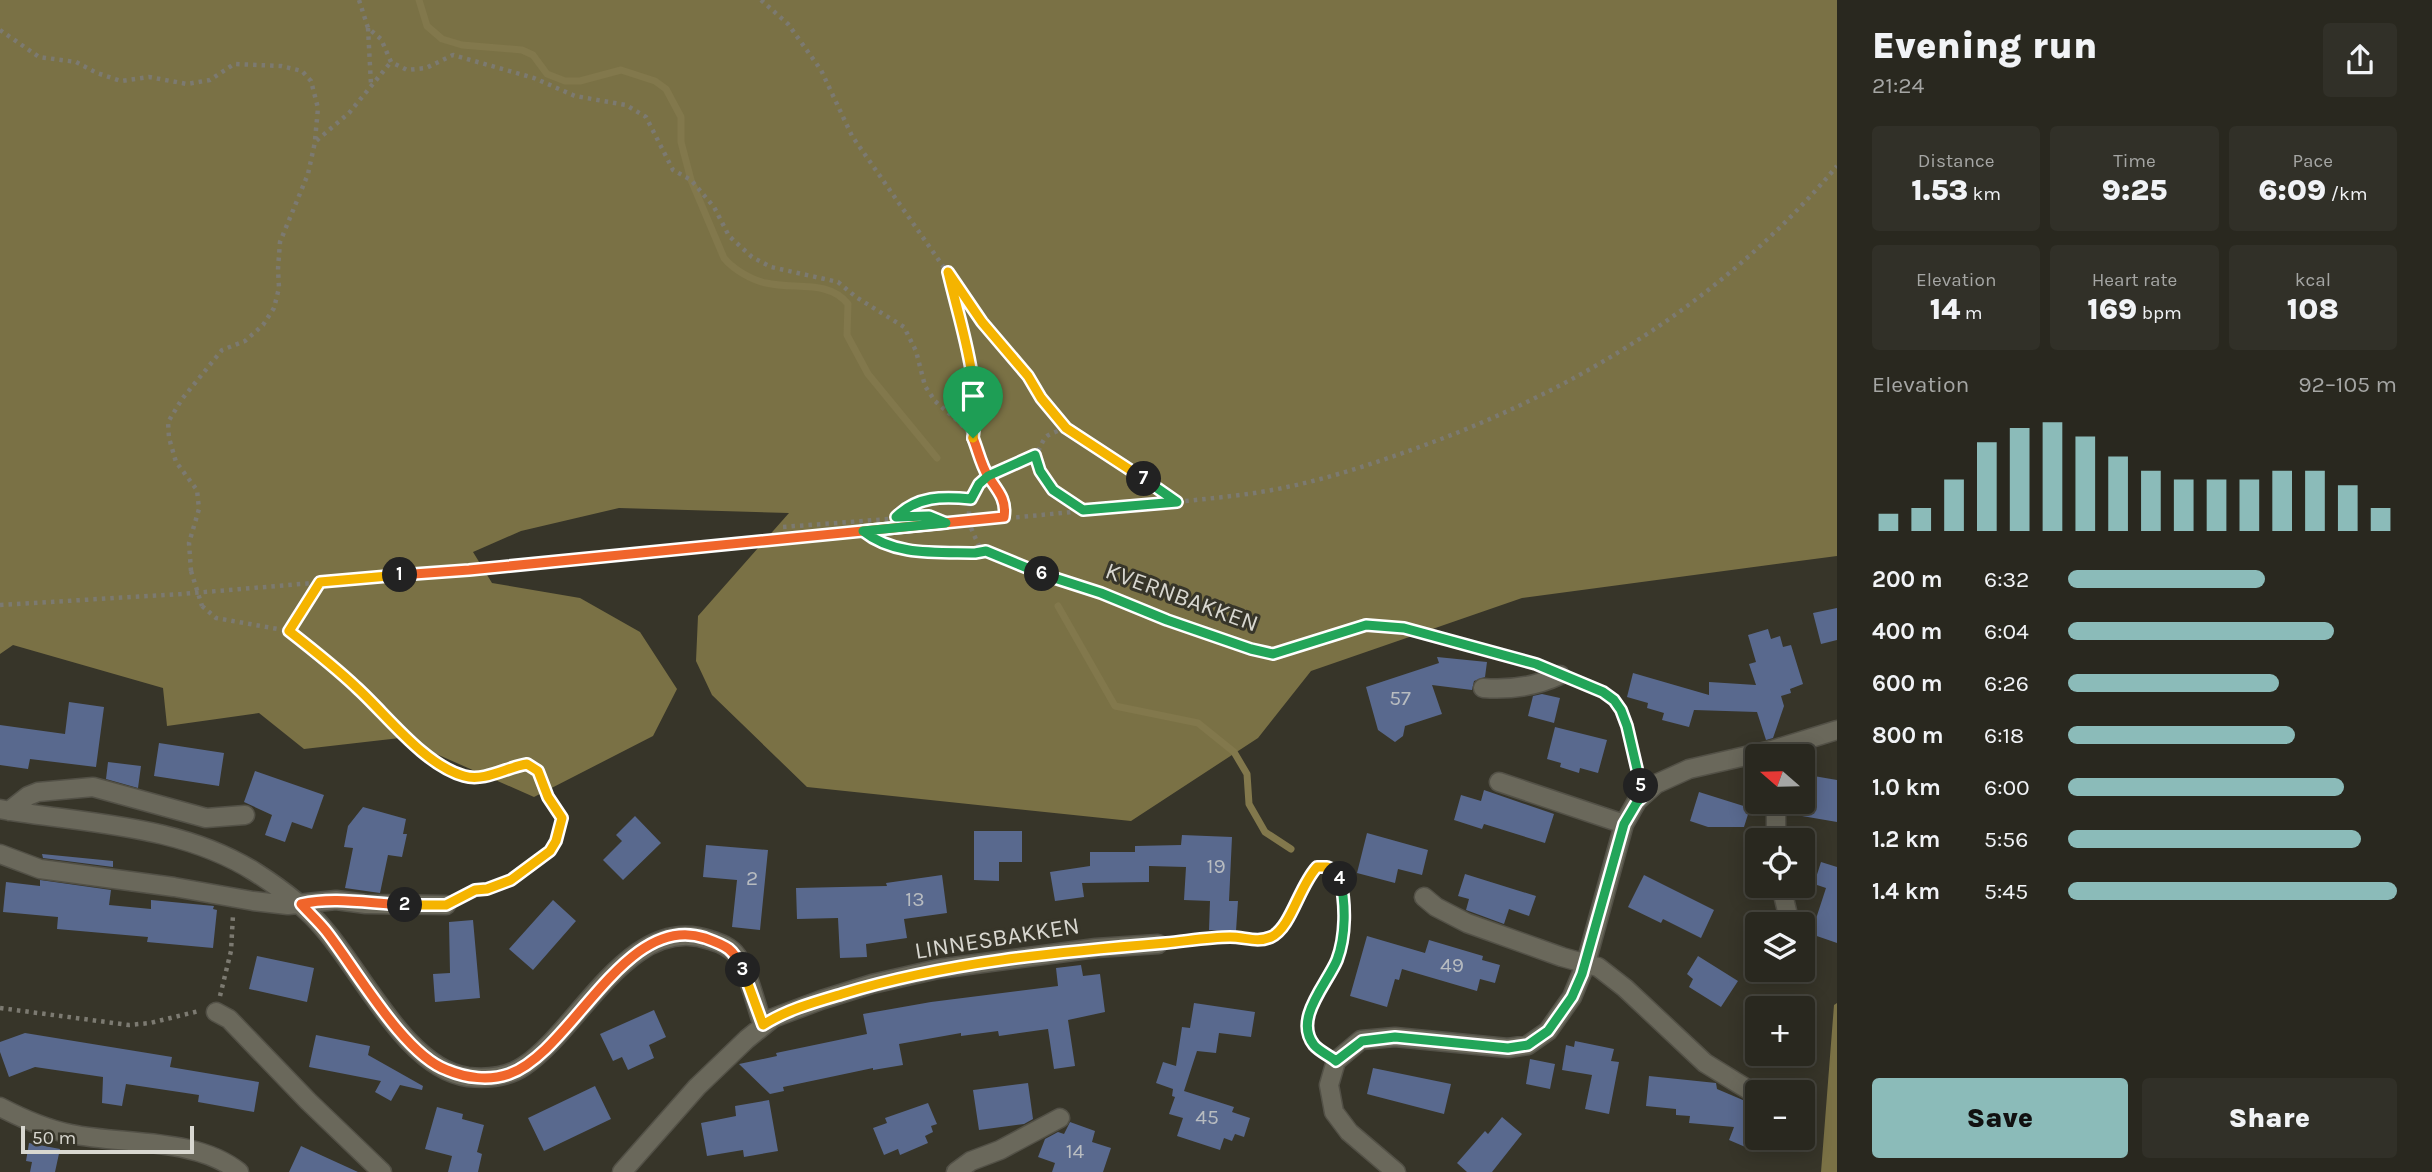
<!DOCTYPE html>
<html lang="en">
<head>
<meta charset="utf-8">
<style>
  :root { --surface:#29281f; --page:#313028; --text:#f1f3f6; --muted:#a5a6a4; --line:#45443d; --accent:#8bbbb9 }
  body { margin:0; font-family:Karla,sans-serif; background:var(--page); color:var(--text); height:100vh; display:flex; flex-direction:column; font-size:26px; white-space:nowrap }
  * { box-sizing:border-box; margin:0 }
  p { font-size:23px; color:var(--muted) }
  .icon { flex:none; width:38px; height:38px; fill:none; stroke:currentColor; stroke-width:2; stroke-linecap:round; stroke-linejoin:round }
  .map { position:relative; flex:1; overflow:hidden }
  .side { display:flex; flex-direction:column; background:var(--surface); width:595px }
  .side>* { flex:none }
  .needle { width:46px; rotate:290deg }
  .buttons { position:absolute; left:1745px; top:744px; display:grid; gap:14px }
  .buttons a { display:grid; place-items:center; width:70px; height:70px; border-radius:7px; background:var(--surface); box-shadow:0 4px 18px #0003,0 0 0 2px var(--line); font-size:35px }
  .scale { position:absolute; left:21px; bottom:18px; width:173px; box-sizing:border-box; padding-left:7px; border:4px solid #d8d7d0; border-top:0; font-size:19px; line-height:24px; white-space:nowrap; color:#d8d7d0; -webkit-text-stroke:5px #373529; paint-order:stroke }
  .pin { position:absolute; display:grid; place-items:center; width:60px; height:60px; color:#fff; margin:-72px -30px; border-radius:50% 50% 50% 0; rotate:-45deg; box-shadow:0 0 7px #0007 }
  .pin .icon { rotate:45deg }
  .km { position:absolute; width:35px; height:35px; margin:-18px; border-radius:50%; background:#222; color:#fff; font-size:19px; line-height:35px; text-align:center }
  .round { display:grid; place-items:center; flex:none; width:74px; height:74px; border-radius:7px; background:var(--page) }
  .overview { display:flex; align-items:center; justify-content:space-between; height:119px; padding:0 35px }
  h1 { font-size:38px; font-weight:800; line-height:52px }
  .stats { display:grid; grid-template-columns:repeat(3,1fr); gap:10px; height:119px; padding:7px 35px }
  .stats div { display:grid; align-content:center; border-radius:7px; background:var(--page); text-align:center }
  .stats b { font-size:30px; font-weight:800 }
  .stats small { font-size:19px; font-weight:400 }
  .stats p { font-size:19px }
  .chart { height:196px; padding:14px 35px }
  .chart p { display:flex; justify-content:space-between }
  .chart svg { width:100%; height:126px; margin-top:7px; stroke:var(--accent); stroke-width:6 }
  .action { display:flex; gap:14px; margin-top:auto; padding:14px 35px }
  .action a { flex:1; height:80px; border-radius:7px; background:var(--accent); color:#111; font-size:28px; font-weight:800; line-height:80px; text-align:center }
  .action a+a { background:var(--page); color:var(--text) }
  ul { padding:0 35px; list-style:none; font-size:23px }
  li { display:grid; grid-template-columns:112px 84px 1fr; align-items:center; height:52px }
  li i { height:18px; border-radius:9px; background:var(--accent) }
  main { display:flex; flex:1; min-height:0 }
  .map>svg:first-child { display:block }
  .forest { fill:#7a7145 }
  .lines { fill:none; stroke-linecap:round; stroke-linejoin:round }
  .stream { stroke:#82784c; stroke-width:7 }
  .building { fill:#59698e }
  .minor-casing { stroke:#535147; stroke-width:21 }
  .path { stroke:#7c7a71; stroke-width:4.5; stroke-dasharray:3.5 5; stroke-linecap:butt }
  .minor { stroke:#6a685b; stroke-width:18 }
  .path-bridge { stroke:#7c7a71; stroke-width:4.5; stroke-dasharray:3.5 5; stroke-linecap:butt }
  .split-1-casing { stroke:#fff; stroke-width:14 }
  .split-2-casing { stroke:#fff; stroke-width:14 }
  .split-3-casing { stroke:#fff; stroke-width:14 }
  .split-4-casing { stroke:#fff; stroke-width:14 }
  .split-5-casing { stroke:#fff; stroke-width:14 }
  .split-6-casing { stroke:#fff; stroke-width:14 }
  .split-7-casing { stroke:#fff; stroke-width:14 }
  .split-8-casing { stroke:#fff; stroke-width:14 }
  .split-1 { stroke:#f0652b; stroke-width:9 }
  .split-2 { stroke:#f5b400; stroke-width:9 }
  .split-3 { stroke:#f0652b; stroke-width:9 }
  .split-4 { stroke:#f5b400; stroke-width:9 }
  .split-5 { stroke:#22a559; stroke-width:9 }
  .split-6 { stroke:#22a559; stroke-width:9 }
  .split-7 { stroke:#22a559; stroke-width:9 }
  .split-8 { stroke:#f5b400; stroke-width:9 }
  .labels { text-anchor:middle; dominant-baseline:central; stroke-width:6; stroke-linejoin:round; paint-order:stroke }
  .number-label { font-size:21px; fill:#b8bcc0 }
  .street-label { font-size:24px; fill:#d8d7d0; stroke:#373529 }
</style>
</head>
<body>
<main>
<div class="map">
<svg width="1837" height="1172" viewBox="0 0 1837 1172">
  <rect width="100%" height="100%" fill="#373529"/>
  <path class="forest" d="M 0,0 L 1837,0 L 1837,556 L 1522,598 L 1311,671 L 1258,738 L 1131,821 L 807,787 L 712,695 L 696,661 L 698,616 L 789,513 L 619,508 L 521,531 L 473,552 L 492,583 L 580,598 L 640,632 L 677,689 L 653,736 L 534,797 L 400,738 L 304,749 L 259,713 L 167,726 L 163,688 L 13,645 L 0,654 Z
    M 1837,1003 L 1837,1172 L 1821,1172 L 1834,1005 Z"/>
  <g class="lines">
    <path class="stream" d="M 419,0 L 427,26 L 442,39 L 462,45 L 522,50 L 533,55 L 547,74 L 565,81 L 580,81 L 621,70 L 655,81 L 666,89 L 681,117 L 681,142 L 691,180 L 724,258 C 733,269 751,280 766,283 C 794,290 828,279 848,304 L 847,335 L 868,374 L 937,458
      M 1058,606 L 1115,706 L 1198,723 L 1234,752 L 1247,774 L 1249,804 L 1265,832 L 1291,849"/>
  </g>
  <path class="building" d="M 1837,608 L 1837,640 L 1821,644 L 1813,613 Z
    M 1768,629 L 1771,639 L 1780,636 L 1783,647 L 1791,645 L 1803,684 L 1790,689 L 1791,693 L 1781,696 L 1784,706 L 1773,738 L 1766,740 L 1757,712 L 1694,710 L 1689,727 L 1662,720 L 1664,713 L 1647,708 L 1648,703 L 1627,697 L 1633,673 L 1709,695 L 1709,682 L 1756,685 L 1749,664 L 1756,662 L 1748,635 Z
    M 1437,657 L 1487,662 L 1485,677 L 1474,681 L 1472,690 L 1432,685 L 1442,714 L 1405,726 L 1403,736 L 1395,742 L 1378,730 L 1366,687 L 1439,663 Z
    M 1542,694 L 1560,698 L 1554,723 L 1528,716 L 1533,696 Z
    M 69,702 L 104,707 L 96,767 L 30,759 L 28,769 L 0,765 L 0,725 L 65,734 Z
    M 1555,727 L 1607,740 L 1598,773 L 1580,768 L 1579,773 L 1560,767 L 1561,763 L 1547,759 Z
    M 159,743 L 224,753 L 219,786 L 154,776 Z
    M 108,762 L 141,766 L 138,788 L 106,779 Z
    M 255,771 L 324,795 L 312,829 L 292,822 L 285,842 L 265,835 L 272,815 L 244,802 Z
    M 1802,774 L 1837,780 L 1837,822 L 1802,816 Z
    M 1484,790 L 1554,814 L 1545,843 L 1484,824 L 1482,829 L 1454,820 L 1461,795 L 1481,801 Z
    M 1699,792 L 1750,808 L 1744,827 L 1708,827 L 1690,821 Z
    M 363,807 L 406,819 L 403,834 L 407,834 L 402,857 L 388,855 L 380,893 L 345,888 L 353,848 L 344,847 L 348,826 Z
    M 635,816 L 661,843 L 623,880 L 603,860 L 622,841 L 616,835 Z
    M 974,831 L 1022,831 L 1022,862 L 999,862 L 999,881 L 974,880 Z
    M 1367,833 L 1428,850 L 1422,875 L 1398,869 L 1395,883 L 1357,873 Z
    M 1182,835 L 1232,837 L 1229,901 L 1238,901 L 1236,931 L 1209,930 L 1210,901 L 1184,900 L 1186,867 L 1149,866 L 1149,882 L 1082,883 L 1084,897 L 1055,901 L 1050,872 L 1090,866 L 1090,852 L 1135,852 L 1135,846 L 1181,845 Z
    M 706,845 L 768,850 L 760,930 L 732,927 L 737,880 L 703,877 Z
    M 42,854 L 113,861 L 113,867 L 43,858 Z
    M 1821,862 L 1837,867 L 1837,943 L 1811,934 L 1826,888 L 1814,884 Z
    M 1465,874 L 1536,896 L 1529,916 L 1509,909 L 1504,924 L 1466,910 L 1469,899 L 1458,896 Z
    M 942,875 L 947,913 L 904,919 L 907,938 L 866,944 L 867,957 L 840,958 L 838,918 L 797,919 L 796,888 L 887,886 L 886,883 Z
    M 1644,875 L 1714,910 L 1701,938 L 1663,919 L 1661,923 L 1628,907 Z
    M 40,880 L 111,890 L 109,905 L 151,909 L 151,900 L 214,906 L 213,909 L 217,910 L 213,948 L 147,942 L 148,937 L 57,929 L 58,917 L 3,912 L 6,882 L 40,886 Z
    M 553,900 L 576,921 L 533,970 L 509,949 Z
    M 473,920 L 480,998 L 435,1002 L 433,974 L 450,973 L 449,922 Z
    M 1367,936 L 1425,953 L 1429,940 L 1483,956 L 1482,960 L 1500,965 L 1495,983 L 1480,979 L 1477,991 L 1402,969 L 1399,980 L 1395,979 L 1387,1007 L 1350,996 Z
    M 257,956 L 314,968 L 307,1002 L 249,989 Z
    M 1698,956 L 1738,981 L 1721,1007 L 1689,987 L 1693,979 L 1687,974 Z
    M 1081,965 L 1083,976 L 1100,974 L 1105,1012 L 1068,1020 L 1075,1066 L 1054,1069 L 1048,1029 L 999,1036 L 998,1031 L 961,1036 L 961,1033 L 899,1044 L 903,1065 L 873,1070 L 873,1068 L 783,1087 L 784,1091 L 770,1094 L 739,1064 L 777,1056 L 776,1053 L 867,1034 L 863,1014 L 931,1002 L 1058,986 L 1056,968 Z
    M 1194,1003 L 1255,1012 L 1251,1037 L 1219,1033 L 1216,1053 L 1197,1051 L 1184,1091 L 1234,1107 L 1232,1112 L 1250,1118 L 1244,1137 L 1235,1134 L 1232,1141 L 1224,1138 L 1220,1150 L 1177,1136 L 1183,1118 L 1169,1114 L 1175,1097 L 1172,1096 L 1173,1089 L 1156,1083 L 1163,1062 L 1176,1066 L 1182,1027 L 1190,1028 Z
    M 654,1010 L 666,1037 L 649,1045 L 654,1058 L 628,1070 L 622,1057 L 613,1061 L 600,1034 Z
    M 25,1033 L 172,1057 L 170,1067 L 259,1082 L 254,1112 L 198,1102 L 199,1095 L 126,1084 L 122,1106 L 102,1103 L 103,1077 L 35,1067 L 9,1077 L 0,1052 L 0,1042 Z
    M 316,1035 L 370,1046 L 368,1055 L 423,1086 L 422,1090 L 400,1085 L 391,1101 L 375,1092 L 381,1081 L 309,1067 Z
    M 1575,1041 L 1614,1049 L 1611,1061 L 1619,1062 L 1609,1114 L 1585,1109 L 1592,1075 L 1562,1070 L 1566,1045 L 1574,1047 Z
    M 1530,1059 L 1555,1064 L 1550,1089 L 1526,1084 Z
    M 1373,1068 L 1451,1084 L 1444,1114 L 1367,1094 Z
    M 1649,1076 L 1716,1083 L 1717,1089 L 1757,1106 L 1757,1152 L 1729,1140 L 1734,1127 L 1689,1123 L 1690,1116 L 1676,1115 L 1676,1109 L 1646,1106 Z
    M 1028,1083 L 1033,1119 L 1024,1124 L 979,1130 L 973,1090 Z
    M 595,1086 L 611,1119 L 544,1151 L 528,1118 Z
    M 769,1100 L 778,1151 L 744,1157 L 743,1150 L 707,1156 L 701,1123 L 736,1116 L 735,1106 Z
    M 928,1103 L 937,1124 L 931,1126 L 933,1132 L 925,1136 L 928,1143 L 900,1155 L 898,1149 L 884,1155 L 873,1128 L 887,1123 L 885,1118 Z
    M 437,1107 L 463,1114 L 462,1119 L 484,1125 L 477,1152 L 482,1154 L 478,1172 L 448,1172 L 452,1156 L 425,1149 Z
    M 1502,1117 L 1522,1134 L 1492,1172 L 1467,1172 L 1457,1163 L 1485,1131 L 1488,1134 Z
    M 1070,1122 L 1095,1131 L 1092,1142 L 1111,1148 L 1103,1172 L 1052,1172 L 1055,1163 L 1038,1157 L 1045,1139 L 1058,1132 L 1064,1134 Z
    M 29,1143 L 60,1149 L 55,1172 L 30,1172 L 32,1162 L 26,1161 Z
    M 301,1146 L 358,1172 L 289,1172 Z"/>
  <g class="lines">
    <g class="minor-casing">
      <path id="minor" d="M 1483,688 C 1509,690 1537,686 1560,675
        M 1499,782 L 1624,824
        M 1776,802 L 1776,840
        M 0,809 C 86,824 179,824 255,872 C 280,888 305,906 324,929 C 362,972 407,1069 468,1077 C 488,1079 508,1077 524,1066 C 580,1029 630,912 710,940 C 720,943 731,947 737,956 C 750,976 755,1003 763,1025
        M 9,811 L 28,796 L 38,792 L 93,787 L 206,818 L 245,815
        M 0,854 L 40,869 L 174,887 L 253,901 L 288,905 L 336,900 L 366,904 L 446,905
        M 1781,886 L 1787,911
        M 1424,897 L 1436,907 L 1467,923 L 1562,957 L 1598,967 L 1625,988 L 1705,1063 L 1757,1095
        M 216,1012 L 229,1019 L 308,1101 L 382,1172
        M 0,1107 C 23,1119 45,1129 71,1134 C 123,1145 196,1137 239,1172
        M 622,1172 L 697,1087 L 747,1039 L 773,1018 L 821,1000 L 872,984 L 938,969 L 1096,948 L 1158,944
        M 956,1172 L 971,1161 L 1000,1150 L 1060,1118
        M 1396,1172 L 1349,1132 L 1334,1112 L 1329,1085 L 1336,1061 L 1361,1040 L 1395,1037 L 1508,1048 L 1528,1045 L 1548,1031 L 1572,997 L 1586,963 L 1624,824 L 1637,801 L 1656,784 L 1689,769 L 1772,750 L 1837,730"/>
    </g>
    <path class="path" d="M 359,0 L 368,28 L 381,39 L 391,62 L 407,70 L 426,68 L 453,55 L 534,78 L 575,96 L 626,105 L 646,117 L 673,170 L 691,180 L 714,207 L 729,236 L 752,257 L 771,267 L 838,282 L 856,297 L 904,327 L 916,351 L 925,386 L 935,401 L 961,424 L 973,438
      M 761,0 L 788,24 L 821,70 L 852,136 L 982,322 L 1028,376 L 1041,398 L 1066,428 L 1176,501
      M 368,28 L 371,85
      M 0,30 L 39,57 L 76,62 L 97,73 L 121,81 L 149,77 L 187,84 L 210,80 L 234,64 L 281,66 L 302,71 L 311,81 L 318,108 L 315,140
      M 949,276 L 972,373 L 977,412 L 973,438 L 988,476 L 998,487 L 1006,507 L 1004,518
      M 1035,455 C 1043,484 1058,493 1082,509
      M 969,515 C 968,469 1008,476 1034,456 C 1040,451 1041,442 1046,437 C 1050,433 1061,430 1066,428
      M 897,517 C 918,496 943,496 971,499
      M 783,527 L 929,516 L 945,523
      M 971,528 L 979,546 L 986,551 L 1045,575 L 1101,593 L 1167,620 L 1251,649 L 1273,654 L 1366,626 L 1404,628 L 1533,664
      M 864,532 C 895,557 937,552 975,553 L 986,551
      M 191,571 L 189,543 L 199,509 L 197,490 L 176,462 L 169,438 L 168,422 L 182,399 L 222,350 L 245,341 L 263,325 L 274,308 L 279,288 L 278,269 L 280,242 L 308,174 L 315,142 L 349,113 L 391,62
      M 0,605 L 181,594 L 469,570 L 1176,502 C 1213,498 1251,495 1287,487 C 1330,478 1372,464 1414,449 C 1577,391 1725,299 1837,166
      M 202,606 L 216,618 L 289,631 L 343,675 L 387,716 L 406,738 L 442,766 L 465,777 L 490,776 L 527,764 L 538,771 L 548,797 L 562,818 C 560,825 559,833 557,840 C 548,860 518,879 497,886 C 484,890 474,890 461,897
      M 289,631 L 320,582
      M 1577,681 L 1603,692 L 1621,710 L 1639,774
      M 1174,942 L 1231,937 L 1255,941 L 1273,936 L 1287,924 L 1296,899 L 1308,877 L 1317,867 L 1327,867 L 1337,871 C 1345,899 1347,930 1338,958 C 1329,986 1287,1025 1321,1050
      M 220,996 L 231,951 L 233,915
      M 0,1008 L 129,1025 L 150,1023 L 199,1011"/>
    <use href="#minor" class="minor"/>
    <path class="path-bridge" d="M 191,571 L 202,606"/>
  </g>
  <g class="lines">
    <g class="split-1-casing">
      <path id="split-1" d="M 400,575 L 469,570 L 1004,517 C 1007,499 997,490 988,476 C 981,465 978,450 973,438"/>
    </g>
    <g class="split-2-casing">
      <path id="split-2" d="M 400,575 L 320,582 L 289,631 C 312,649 335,667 356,687 C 386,714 424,765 464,776 C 485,782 507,767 527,764 L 538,771 L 548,797 L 562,818 L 556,841 L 550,851 L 511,880 L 487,889 L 475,890 L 446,905 L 405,905"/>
    </g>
    <g class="split-3-casing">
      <path id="split-3" d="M 405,905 C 371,904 335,896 301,904 C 309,913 319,922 326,931 C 356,969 403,1054 447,1070 C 466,1078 489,1081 509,1074 C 572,1052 625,911 705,938 C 727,946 733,948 743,970"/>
    </g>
    <g class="split-4-casing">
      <path id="split-4" d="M 743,970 L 763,1025 C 786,1010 815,1002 842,994 C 946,962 1058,952 1166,943 C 1187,941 1209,937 1230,937 C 1245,937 1257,943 1271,937 C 1291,928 1299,886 1317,867 L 1327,867 L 1337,871 L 1340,879"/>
    </g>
    <g class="split-5-casing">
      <path id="split-5" d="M 1340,879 C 1346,904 1346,936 1337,960 C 1327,984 1293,1019 1314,1045 C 1319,1051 1330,1056 1336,1061 L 1362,1041 L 1395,1037 L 1508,1048 L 1528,1045 L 1548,1031 L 1572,997 L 1582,974 L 1624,824 L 1637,802 L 1643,796 L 1641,786"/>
    </g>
    <g class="split-6-casing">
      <path id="split-6" d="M 1042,574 L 1101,593 L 1167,620 L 1251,649 L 1273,654 L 1366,625 L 1404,628 L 1536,664 L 1603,692 L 1614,700 L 1621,710 L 1627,726 L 1641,786"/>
    </g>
    <g class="split-7-casing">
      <path id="split-7" d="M 1042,574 L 986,551 L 975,553 C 936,552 894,556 863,531 L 946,523 L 929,516 L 896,517 C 917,496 943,496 971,499 L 979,484 L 988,476 L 1035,455 L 1040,471 L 1053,490 L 1083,510 L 1177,502 L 1144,479"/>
    </g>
    <g class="split-8-casing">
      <path id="split-8" d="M 973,438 C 981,382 961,327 948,272 L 982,322 L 1028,376 L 1041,398 L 1066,428 L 1144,479"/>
    </g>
    <use href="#split-1" class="split-1"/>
    <use href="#split-2" class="split-2"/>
    <use href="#split-3" class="split-3"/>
    <use href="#split-4" class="split-4"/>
    <use href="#split-5" class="split-5"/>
    <use href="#split-6" class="split-6"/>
    <use href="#split-7" class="split-7"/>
    <use href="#split-8" class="split-8"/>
  </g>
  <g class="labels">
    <g class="number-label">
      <text x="1400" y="698">57</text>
      <text x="1216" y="866">19</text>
      <text x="752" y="878">2</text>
      <text x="915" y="899">13</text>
      <text x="1452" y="965">49</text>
      <text x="1207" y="1117">45</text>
      <text x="1075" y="1151">14</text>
    </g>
    <g class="street-label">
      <text transform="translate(1182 597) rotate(20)">KVERNBAKKEN</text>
      <text transform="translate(997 938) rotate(-9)">LINNESBAKKEN</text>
    </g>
  </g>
</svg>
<div class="buttons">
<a><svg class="needle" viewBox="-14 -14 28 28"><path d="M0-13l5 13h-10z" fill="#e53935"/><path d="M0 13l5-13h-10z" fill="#a5a6a4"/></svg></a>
<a><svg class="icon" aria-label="locate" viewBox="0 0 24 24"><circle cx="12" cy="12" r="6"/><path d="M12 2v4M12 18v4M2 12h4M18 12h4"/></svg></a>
<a><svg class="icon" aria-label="layers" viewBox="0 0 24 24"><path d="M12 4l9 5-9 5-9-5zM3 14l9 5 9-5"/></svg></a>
<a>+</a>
<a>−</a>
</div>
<div class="scale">50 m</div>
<div class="pin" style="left:973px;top:438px;background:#1e9e55"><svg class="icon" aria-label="arrive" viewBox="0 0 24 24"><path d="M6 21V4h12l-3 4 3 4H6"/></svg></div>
<b class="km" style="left:400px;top:575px">1</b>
<b class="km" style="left:405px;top:905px">2</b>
<b class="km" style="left:743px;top:970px">3</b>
<b class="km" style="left:1340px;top:879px">4</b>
<b class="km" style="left:1641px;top:786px">5</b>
<b class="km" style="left:1042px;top:574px">6</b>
<b class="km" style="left:1144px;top:479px">7</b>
</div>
<section class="side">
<div class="overview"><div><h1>Evening run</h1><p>21:24</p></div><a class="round"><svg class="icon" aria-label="share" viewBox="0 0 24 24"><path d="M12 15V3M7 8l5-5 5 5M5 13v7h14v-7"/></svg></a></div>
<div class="stats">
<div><p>Distance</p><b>1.53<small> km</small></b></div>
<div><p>Time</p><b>9:25</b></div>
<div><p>Pace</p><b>6:09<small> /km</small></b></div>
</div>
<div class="stats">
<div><p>Elevation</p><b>14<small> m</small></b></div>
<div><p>Heart rate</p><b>169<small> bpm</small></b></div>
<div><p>kcal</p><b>108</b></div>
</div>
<div class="chart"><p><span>Elevation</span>92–105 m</p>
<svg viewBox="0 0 160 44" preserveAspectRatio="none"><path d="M5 44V38M15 44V36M25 44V26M35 44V13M45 44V8M55 44V6M65 44V11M75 44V18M85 44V23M95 44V26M105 44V26M115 44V26M125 44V23M135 44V23M145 44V28M155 44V36"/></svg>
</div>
<ul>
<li><b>200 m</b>6:32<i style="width:60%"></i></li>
<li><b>400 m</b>6:04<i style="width:81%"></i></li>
<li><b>600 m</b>6:26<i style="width:64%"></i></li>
<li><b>800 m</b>6:18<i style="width:69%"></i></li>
<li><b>1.0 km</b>6:00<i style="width:84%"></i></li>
<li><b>1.2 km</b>5:56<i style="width:89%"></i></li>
<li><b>1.4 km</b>5:45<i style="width:100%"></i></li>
</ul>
<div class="action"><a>Save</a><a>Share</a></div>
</section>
</main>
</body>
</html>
